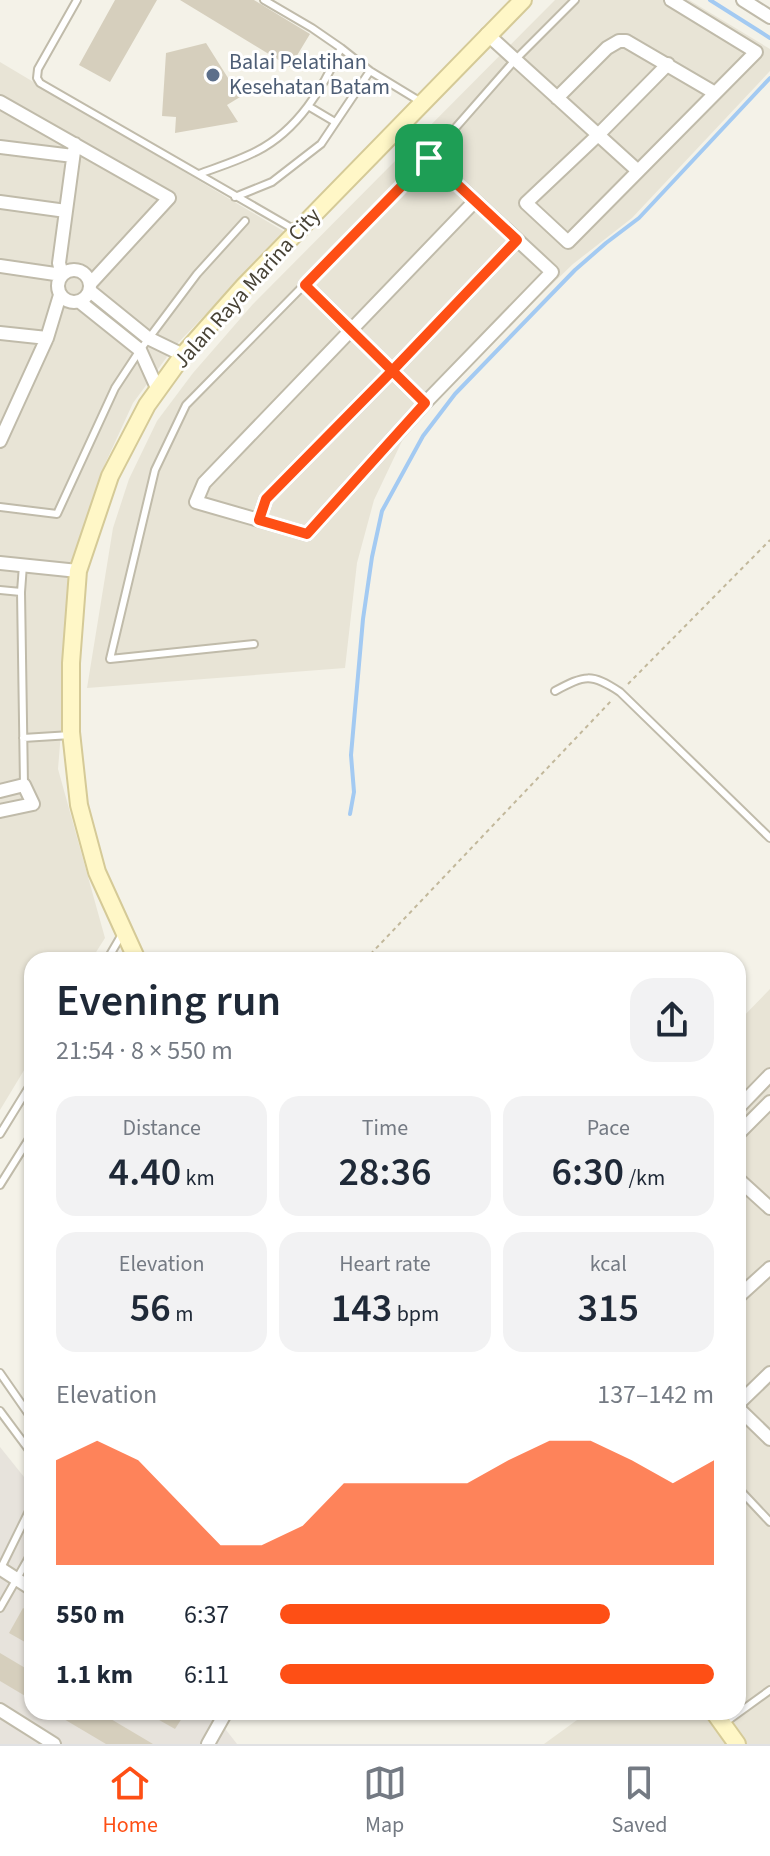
<!DOCTYPE html>
<html lang="en">
<head>
<meta charset="utf-8">
<style>
  :root { --surface:#fff; --page:#f2f2f3; --text:#1f2937; --muted:#747a83; --line:#e0e1e3; --accent:#fe4f15 }
  body { margin:0; font-family:"Source Sans 3",sans-serif; background:var(--page); color:var(--text); height:100vh; display:flex; flex-direction:column; font-size:30px; white-space:nowrap }
  * { box-sizing:border-box; margin:0 }
  p { font-size:26px; color:var(--muted) }
  .icon { flex:none; width:44px; height:44px; fill:none; stroke:currentColor; stroke-width:2; stroke-linecap:round; stroke-linejoin:round }
  .map { position:relative; flex:1; overflow:hidden }
  .sheet { position:absolute; left:24px; top:952px; width:722px; height:768px; display:flex; flex-direction:column; background:var(--surface); border-radius:24px; box-shadow:0 2px 6px #0004 }
  .sheet>* { flex:none }
  .pin { position:absolute; display:grid; place-items:center; width:68px; height:68px; color:#fff; margin:-34px; border-radius:16px; box-shadow:0 4px 12px #0006 }
  .round { display:grid; place-items:center; flex:none; width:84px; height:84px; border-radius:24px; background:var(--page) }
  .headline { display:flex; align-items:center; justify-content:space-between; height:136px; padding:0 32px }
  h1 { font-size:44px; font-weight:600; line-height:60px }
  .figures { display:grid; grid-template-columns:repeat(3,1fr); gap:12px; height:136px; padding:8px 32px }
  .figures div { display:grid; align-content:center; border-radius:20px; background:var(--page); text-align:center }
  .figures b { font-size:40px; font-weight:600 }
  .figures small { font-size:22px; font-weight:400 }
  .figures p { font-size:22px }
  .chart { height:224px; padding:16px 32px }
  .chart p { display:flex; justify-content:space-between }
  .chart svg { width:100%; height:144px; margin-top:8px; fill:var(--accent); opacity:.7 }
  ul { padding:0 32px; list-style:none; font-size:26px }
  li { display:grid; grid-template-columns:128px 96px 1fr; align-items:center; height:60px }
  li i { height:20px; border-radius:10px; background:var(--accent) }
  .menu { display:flex; justify-content:space-around; align-items:center; height:112px; border-top:2px solid var(--line); background:var(--surface); font-size:22px; color:var(--muted) }
  .menu a { display:grid; justify-items:center; gap:4px }
  .menu .current { color:var(--accent) }
  .map>svg:first-child { display:block }
  .residential { fill:#e8e4d6 }
  .industrial { fill:#e7e3dc }
  .lines { fill:none; stroke-linecap:round; stroke-linejoin:round }
  .stream { stroke:#a3caf2; stroke-width:4 }
  .building { fill:#d6cfbd }
  .lane-casing { stroke:#c0bbaa; stroke-width:10 }
  .street-casing { stroke:#c0bbaa; stroke-width:16 }
  .secondary-casing { stroke:#d5ca97; stroke-width:20 }
  .path { stroke:#c2b89b; stroke-width:2; stroke-dasharray:4 4; stroke-linecap:butt }
  .lane { stroke:#fff; stroke-width:6 }
  .street { stroke:#fff; stroke-width:12 }
  .secondary { stroke:#fff7c7; stroke-width:16 }
  .route-casing { stroke:#fff; stroke-width:16 }
  .route { stroke:#fe4f15; stroke-width:10 }
  .service-dot { fill:#5c6f8a; stroke:#fff; stroke-width:3 }
  .labels { text-anchor:middle; dominant-baseline:central; stroke-width:6; stroke-linejoin:round; paint-order:stroke }
  .service-label { font-size:22px; fill:#4e5e75; stroke:#fff; text-anchor:start }
  .street-label { font-size:22px; fill:#484336; stroke:#fff }
</style>
</head>
<body>
<div class="map">
<svg width="770" height="1744" viewBox="0 0 770 1744">
  <rect width="100%" height="100%" fill="#f4f2e8"/>
  <path class="residential" d="M 555,0 L 689,0 L 770,49 L 770,71 L 632,218 L 573,264 L 444,389 L 402,441 L 374,500 L 357,563 L 345,668 L 87,688 L 113,528 L 129,479 L 157,421 L 193,373 L 253,304 Z
    M 0,62 L 285,232 L 175,346 L 133,403 L 105,464 L 76,549 L 58,769 L 105,938 L 91,960 L 32,960 L 32,1057 L 0,1110 Z
    M 770,989 L 770,1744 L 544,1744 L 588,1712 L 738,1712 L 738,1022 Z"/>
  <path class="industrial" d="M 0,1447 L 32,1487 L 32,1712 L 212,1712 L 237,1744 L 0,1744 Z"/>
  <g class="lines">
    <path class="stream" d="M 710,0 L 770,38
      M 350,814 L 354,792 L 351,755 L 363,619 L 372,557 L 382,511 L 423,436 L 455,394 L 575,270 L 606,243 L 639,218 L 770,78"/>
  </g>
  <path class="building" d="M 115,0 L 157,0 L 110,82 L 79,65 Z
    M 180,0 L 254,0 L 310,34 L 290,67 Z
    M 206,43 L 240,97 L 227,105 L 238,122 L 175,133 L 176,117 L 162,116 L 166,53 Z
    M 23,1608 L 32,1613 L 32,1646 L 9,1633 Z
    M 0,1653 L 32,1672 L 32,1700 L 0,1681 Z
    M 52,1712 L 99,1712 L 153,1744 L 106,1744 Z
    M 145,1712 L 186,1712 L 175,1729 Z"/>
  <g class="lines">
    <g class="lane-casing">
      <path id="lane" d="M 77,0 L 38,69 L 37,78 L 40,83 L 295,230
        M 264,0 L 312,28 L 341,48 L 370,71 L 421,102
        M 308,106 L 335,122
        M 398,133 L 429,158
        M 199,174 C 218,167 238,161 257,151 C 298,130 323,88 341,48
        M 235,197 L 272,182 L 321,144 L 370,71
        M 0,507 L 57,514 L 115,388 L 140,350 L 197,274 L 245,221
        M 0,590 L 21,592 L 24,785
        M 21,592 L 23,565
        M 254,644 L 110,659 L 155,470 L 186,405 L 429,158 L 515,60 L 575,0
        M 555,691 C 585,675 591,673 620,692 L 770,838
        M 23,738 L 71,735
        M 107,960 L 121,936
        M 0,1134 L 32,1082
        M 0,1185 L 32,1134
        M 0,1373 L 32,1419
        M 0,1411 L 32,1454
        M 738,1488 L 770,1522
        M 0,1570 L 32,1505
        M 0,1608 L 32,1552
        M 723,1724 L 770,1690"/>
    </g>
    <g class="street-casing">
      <path id="street" d="M 743,0 L 770,17
        M 487,34 L 638,171
        M 668,64 L 598,135 L 526,203 L 568,242 L 756,52 L 671,0
        M 557,98 L 607,48 L 619,41 L 626,41 L 715,93
        M 0,102 L 169,198 L 90,284
        M 0,147 L 73,156
        M 429,158 L 552,272 L 425,403 L 307,534 L 196,502 L 204,483 L 475,201
        M 0,202 L 66,211
        M 0,266 L 62,275 L 59,263 L 75,144
        M58 286a16 16 0 1 1 32 0a16 16 0 1 1-32 0Z
        M 305,285 L 425,403
        M 90,291 L 148,338 L 183,355
        M 80,302 L 140,350 L 158,390
        M 0,333 L 47,338
        M 0,441 L 47,338 L 60,295
        M 259,520 L 266,499 L 392,371 L 517,240
        M 0,563 L 78,571
        M 0,791 L 24,785 L 33,804 L 0,811
        M 738,1108 L 770,1075
        M 738,1134 L 770,1102
        M 738,1179 L 770,1208
        M 738,1297 L 770,1268
        M 738,1404 L 770,1373
        M 738,1408 L 770,1439
        M 1,1569 L 32,1589
        M 0,1710 L 54,1744
        M 208,1744 L 226,1712"/>
    </g>
    <g class="secondary-casing">
      <path id="secondary" d="M 137,960 L 97,872 L 79,805 L 71,732 L 71,663 L 78,571 L 110,476 L 147,405 L 183,355 L 245,285 L 523,0
        M 714,1712 L 737,1744"/>
    </g>
    <path class="path" d="M 628,684 L 770,540
      M 365,960 L 612,700"/>
    <use href="#lane" class="lane"/>
    <use href="#street" class="street"/>
    <use href="#secondary" class="secondary"/>
  </g>
  <g class="lines">
    <g class="route-casing">
      <path id="route" d="M 429,158 L 305,285 L 425,403 L 307,534 L 259,520 L 266,499 L 392,371 L 517,240 L 429,158"/>
    </g>
    <use href="#route" class="route"/>
  </g>
  <circle class="service-dot" cx="213" cy="75" r="8"/>
  <g class="labels">
    <g class="service-label">
      <text x="229" y="62">Balai Pelatihan<tspan x="229" dy="25">Kesehatan Batam</tspan></text>
    </g>
    <g class="street-label">
      <text transform="translate(247 288) rotate(-48)">Jalan Raya Marina City</text>
    </g>
  </g>
</svg>
<div class="pin" style="left:429px;top:158px;background:#1e9e55"><svg class="icon" aria-label="arrive" viewBox="0 0 24 24"><path d="M6 21V4h12l-3 4 3 4H6"/></svg></div>
<section class="sheet">
<div class="headline"><div><h1>Evening run</h1><p>21:54 · 8 × 550 m</p></div><a class="round"><svg class="icon" aria-label="share" viewBox="0 0 24 24"><path d="M12 15V3M7 8l5-5 5 5M5 13v7h14v-7"/></svg></a></div>
<div class="figures">
<div><p>Distance</p><b>4.40<small> km</small></b></div>
<div><p>Time</p><b>28:36</b></div>
<div><p>Pace</p><b>6:30<small> /km</small></b></div>
</div>
<div class="figures">
<div><p>Elevation</p><b>56<small> m</small></b></div>
<div><p>Heart rate</p><b>143<small> bpm</small></b></div>
<div><p>kcal</p><b>315</b></div>
</div>
<div class="chart"><p><span>Elevation</span>137–142 m</p>
<svg viewBox="0 0 160 44" preserveAspectRatio="none"><path d="M0 44V12L10 6L20 12L30 25L40 38L50 38L60 32L70 19L80 19L90 19L100 19L110 12L120 6L130 6L140 12L150 19L160 12V44z"/></svg>
</div>
<ul>
<li><b>550 m</b>6:37<i style="width:76%"></i></li>
<li><b>1.1 km</b>6:11<i style="width:100%"></i></li>
</ul>
</section>
</div>
<nav class="menu">
<a class="current"><svg class="icon" aria-label="home" viewBox="0 0 24 24"><path d="M3 11l9-7 9 7M6 9v11h12V9"/></svg>Home</a>
<a><svg class="icon" aria-label="map" viewBox="0 0 24 24"><path d="M3 6l6-2 6 2 6-2v14l-6 2-6-2-6 2zM9 4v14M15 6v14"/></svg>Map</a>
<a><svg class="icon" aria-label="saved" viewBox="0 0 24 24"><path d="M7 4h10v16l-5-4-5 4z"/></svg>Saved</a>
</nav>
</body>
</html>
